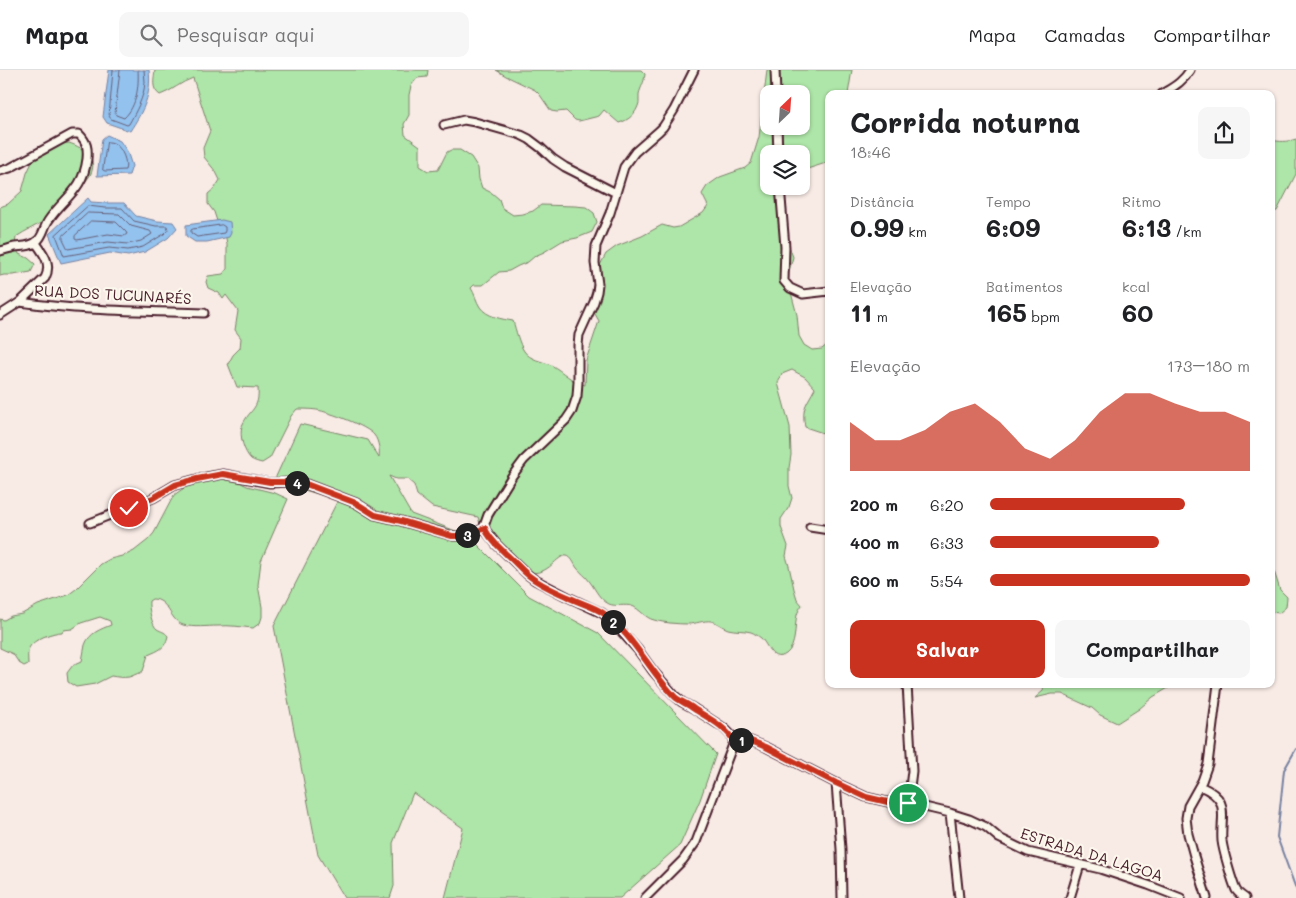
<!DOCTYPE html>
<html lang="pt">
<head>
<meta charset="utf-8">
<style>
  :root { --surface:#fff; --page:#f6f6f6; --text:#202124; --muted:#757577; --line:#e0e0e0; --accent:#c8321e }
  body { margin:0; font-family:Mali,sans-serif; background:var(--page); color:var(--text); height:100vh; display:flex; flex-direction:column; font-size:19px; white-space:nowrap }
  * { box-sizing:border-box; margin:0 }
  p { font-size:16px; color:var(--muted) }
  .icon { flex:none; width:28px; height:28px; fill:none; stroke:currentColor; stroke-width:2; stroke-linecap:round; stroke-linejoin:round }
  .map { position:relative; flex:1; overflow:hidden }
  .sheet { position:absolute; left:825px; top:20px; width:450px; height:598px; display:flex; flex-direction:column; background:var(--surface); border-radius:10px; box-shadow:0 1px 4px #0004 }
  .sheet>* { flex:none }
  .needle { width:32px; rotate:25deg }
  .fabs { position:absolute; left:760px; top:15px; display:grid; gap:10px }
  .fabs a { display:grid; place-items:center; width:50px; height:50px; border-radius:10px; background:var(--surface); box-shadow:0 1px 4px #0004; font-size:25px }
  .pin { position:absolute; display:grid; place-items:center; width:42px; height:42px; color:#fff; margin:-21px; border:2px solid #fff; border-radius:50%; box-shadow:0 1px 5px #0007 }
  .km { position:absolute; width:25px; height:25px; margin:-12px; border-radius:50%; background:#222; color:#fff; font-size:14px; line-height:25px; text-align:center }
  .round { display:grid; place-items:center; flex:none; width:52px; height:52px; border-radius:10px; background:var(--page) }
  .head { display:flex; align-items:center; justify-content:space-between; height:85px; padding:0 25px }
  h1 { font-size:28px; font-weight:700; line-height:38px }
  .figures { display:grid; grid-template-columns:repeat(3,1fr); gap:8px; height:85px; padding:5px 25px }
  .figures div { display:grid; align-content:center }
  .figures b { font-size:25px; font-weight:700 }
  .figures small { font-size:14px; font-weight:400 }
  .figures p { font-size:14px }
  .chart { height:140px; padding:10px 25px }
  .chart p { display:flex; justify-content:space-between }
  .chart svg { width:100%; height:90px; margin-top:5px; fill:var(--accent); opacity:.7 }
  .action { display:flex; gap:10px; margin-top:auto; padding:10px 25px }
  .action a { flex:1; height:58px; border-radius:10px; background:var(--accent); color:#fff; font-size:20px; font-weight:700; line-height:58px; text-align:center }
  .action a+a { background:var(--page); color:var(--text) }
  ul { padding:0 25px; list-style:none; font-size:16px }
  li { display:grid; grid-template-columns:80px 60px 1fr; align-items:center; height:38px }
  li i { height:12px; border-radius:6px; background:var(--accent) }
  header { display:flex; align-items:center; gap:30px; box-sizing:border-box; height:70px; padding:0 25px; background:var(--surface); border-bottom:1px solid var(--line) }
  header strong { font-size:24px }
  nav { display:flex; gap:28px; margin-inline-start:auto; font-size:18px }
  .search { width:350px; height:45px; background:var(--page); display:flex; align-items:center; gap:12px; box-sizing:border-box; padding:0 18px; border-radius:10px; color:var(--muted); font-size:19px }
  .map>svg:first-child { display:block }
  .green { fill:#aee5a8; stroke:#7c826a; fill-rule:evenodd }
  .water { fill:#93c2ee; stroke:#7681a0 }
  .lines { fill:none; stroke-linecap:round; stroke-linejoin:round }
  .shore { stroke:#676079; stroke-width:1 }
  .stream { stroke:#7681a0; stroke-width:2 }
  .minor-casing { stroke:#4a1f2b; stroke-width:11 }
  .minor { stroke:#fbf7ec; stroke-width:7 }
  .route-casing { stroke:#fff; stroke-width:10 }
  .route { stroke:#c8321e; stroke-width:6 }
  .labels { text-anchor:middle; dominant-baseline:central; stroke-width:4.5; stroke-linejoin:round; paint-order:stroke }
  .street-label { font-size:15px; fill:#4a1f2b; stroke:#fbf7ec }
</style>
</head>
<body>
<header>
<strong>Mapa</strong>
<div class="search"><svg class="icon" aria-label="search" viewBox="0 0 24 24"><circle cx="10" cy="10" r="6"/><path d="M15 15l6 6"/></svg>Pesquisar aqui</div>
<nav><a>Mapa</a><a>Camadas</a><a>Compartilhar</a></nav>
</header>
<div class="map">
<svg width="1296" height="828" viewBox="0 0 1296 828">
  <rect width="100%" height="100%" fill="#f8eae5"/>
  <filter id="ink" filterUnits="userSpaceOnUse"><feTurbulence type="fractalNoise" baseFrequency=".02" numOctaves="2"/><feDisplacementMap in="SourceGraphic" scale="10" xChannelSelector="R" yChannelSelector="G"/><feConvolveMatrix kernelMatrix="1 2 1 2 8 2 1 2 1" color-interpolation-filters="sRGB"/></filter>
  <g filter="url(#ink)">
    <path class="green" d="M 155,0 L 428,0 L 427,7 L 417,8 L 411,16 L 409,25 L 409,45 L 404,54 L 405,65 L 420,76 L 420,96 L 428,101 L 438,100 L 447,82 L 451,80 L 460,80 L 471,87 L 478,98 L 479,109 L 482,118 L 492,123 L 499,129 L 502,138 L 513,145 L 523,144 L 533,141 L 541,135 L 575,136 L 586,137 L 594,143 L 597,152 L 592,162 L 577,168 L 562,171 L 544,182 L 535,186 L 528,192 L 518,196 L 509,201 L 499,202 L 483,215 L 474,215 L 471,218 C 475,224 476,231 480,237 C 487,247 502,249 513,251 C 516,260 519,274 524,281 C 530,290 542,291 551,295 C 564,302 570,311 585,315 L 586,290 L 599,251 L 591,237 L 598,199 L 606,184 L 617,176 L 642,166 L 662,155 L 673,158 L 679,157 L 703,143 L 708,136 L 702,124 L 707,116 L 720,107 L 745,98 L 751,93 L 759,67 L 767,0 L 852,0 L 848,24 L 829,24 L 829,92 L 801,101 L 801,84 L 769,84 L 769,116 L 782,116 L 781,122 L 785,134 L 786,168 L 793,187 L 788,205 L 789,215 L 797,245 L 799,266 L 804,275 L 812,280 L 822,279 L 829,273 L 829,365 L 805,357 C 801,337 807,334 815,318 L 805,307 L 792,300 L 782,304 L 778,313 L 790,357 L 791,385 L 789,398 L 789,416 L 792,428 L 789,437 L 781,449 L 781,457 L 788,476 L 786,486 L 789,496 L 794,519 L 797,529 L 802,535 C 800,538 798,541 797,545 C 794,557 797,576 786,584 C 772,593 768,575 761,568 C 758,566 754,563 751,562 C 744,560 735,561 728,559 C 722,557 717,552 711,551 C 704,550 695,554 688,554 C 678,554 664,553 654,550 C 645,548 640,539 632,536 C 625,534 616,537 609,534 C 599,529 596,520 590,512 C 586,506 581,503 577,498 C 574,494 572,487 567,486 C 556,484 550,507 527,502 L 485,462 L 480,454 L 478,447 L 432,437 L 417,425 L 414,415 L 407,409 L 396,409 L 389,406 L 411,444 L 469,466 L 529,526 L 598,563 L 716,684 L 700,730 L 680,775 L 620,828 L 445,828 L 463,758 L 413,723 L 393,773 L 394,816 L 390,828 L 344,828 L 318,785 L 274,556 L 338,430 L 274,411 L 300,354 L 368,370 L 379,388 C 380,382 379,371 374,365 C 367,356 329,342 317,340 C 310,339 304,339 297,339 L 291,346 L 270,388 L 262,393 C 258,392 254,391 251,389 C 244,382 239,366 242,356 C 249,339 260,340 258,318 L 237,317 L 228,294 L 233,285 L 240,278 L 241,268 L 235,260 L 238,241 L 226,225 L 223,229 L 219,223 L 208,218 L 206,212 L 208,206 L 223,204 L 227,199 L 227,174 L 224,157 L 217,151 L 214,142 L 208,134 L 208,124 L 215,118 L 220,110 L 216,102 L 204,87 L 203,78 L 210,61 L 193,8 C 181,12 172,21 160,25 C 151,19 154,9 155,0 ZM 769,24 L 801,24 L 801,56 L 769,56 Z
      M 496,0 L 641,0 L 645,4 C 644,14 641,16 639,24 C 639,27 639,30 639,33 C 636,44 629,50 619,53 L 604,40 L 599,46 L 579,51 L 575,50 L 566,41 L 557,42 L 551,41 L 540,25 L 535,20 L 506,6 Z
      M 1296,69 L 1296,104 L 1277,141 L 1271,142 L 1271,70 C 1280,72 1287,72 1296,69 Z
      M 69,73 C 85,78 100,90 89,107 C 85,113 77,119 72,124 C 64,132 56,142 47,149 C 37,156 26,160 16,167 L 15,176 L 19,184 L 28,188 L 35,194 L 31,202 L 13,205 L 4,205 L 0,206 L 0,137 L 8,134 L 22,121 L 27,103 L 35,86 L 44,84 L 60,74 Z
      M 213,401 L 220,402 L 247,416 L 275,423 L 288,429 L 261,491 L 258,515 L 262,537 L 262,547 L 260,553 L 253,558 C 242,557 230,555 218,556 C 207,556 194,558 183,555 C 169,550 169,529 152,529 L 149,531 C 148,537 152,556 157,559 C 162,562 164,561 168,566 C 165,579 159,580 148,585 L 143,601 L 140,603 C 137,603 133,606 129,607 C 123,608 117,607 111,606 L 95,614 L 76,617 L 68,612 L 67,603 L 73,595 L 82,591 C 83,586 84,580 85,575 C 89,563 101,559 111,555 L 110,551 L 100,547 L 81,553 L 72,559 L 63,560 L 62,562 C 54,562 33,569 29,578 C 27,582 28,589 28,594 L 24,596 L 19,593 L 13,584 L 0,578 L 0,549 L 4,550 L 11,546 L 22,544 L 38,535 L 68,525 L 76,519 L 101,494 L 110,489 L 126,485 L 134,481 L 148,470 L 154,463 L 174,425 L 207,402 Z
      M 1271,498 L 1274,501 L 1280,520 L 1287,527 L 1286,537 L 1279,543 L 1271,542 Z
      M 1039,614 L 1175,614 L 1153,627 L 1139,639 L 1117,653 L 1100,645 L 1092,638 L 1062,624 L 1052,624 L 1035,628 L 1043,621 L 1044,619 Z"/>
    <path class="water" d="M 109,0 L 149,0 C 152,25 143,41 130,61 L 107,53 L 103,47 Z
      M 107,65 L 120,71 L 127,81 L 132,96 L 129,105 L 97,106 L 102,69 Z
      M 88,128 L 91,132 L 106,133 L 124,133 L 136,146 L 157,151 L 173,152 L 177,158 L 168,168 L 145,182 L 128,186 L 110,183 L 61,193 L 49,164 Z
      M 222,150 L 230,152 L 231,163 L 229,167 L 207,172 L 195,172 L 186,166 L 186,155 Z"/>
    <g class="lines">
      <path class="shore" d="M 113,0 L 109,46 L 111,49 L 127,55 L 129,54 C 136,41 144,28 145,12 C 145,8 144,4 144,0
        M 120,0 L 115,43 L 116,45 L 124,48 C 137,36 139,16 138,0
        M 107,72 C 110,72 112,72 115,74 C 122,78 128,93 125,100 L 105,101 L 103,100 Z
        M 88,136 L 105,138 L 122,138 L 134,151 L 156,156 L 167,156 L 168,160 L 164,164 L 143,177 L 128,180 L 109,178 L 64,186 L 56,165 Z
        M 88,143 L 119,144 L 131,156 L 150,161 L 152,164 L 141,171 L 128,174 L 108,172 L 68,179 L 63,169 L 63,166 Z
        M 91,151 L 116,152 L 126,162 L 127,164 L 124,166 L 108,164 L 77,170 L 75,169 L 75,166 Z
        M 222,155 L 225,157 L 225,161 L 224,163 L 197,167 L 191,163 L 191,160 L 193,159 Z"/>
      <path class="stream" d="M 1296,679 L 1284,700 L 1277,767 L 1296,819"/>
      <g class="minor-casing">
        <path id="minor" d="M 694,0 L 674,40 L 663,57 L 659,61 L 635,82 L 624,97 L 610,143 L 596,176 L 595,193 L 598,214 L 597,222 L 594,232 L 579,265 L 578,275 L 578,312 L 577,326 L 572,341 L 566,350 L 524,390 L 512,406 L 488,445 L 484,456 L 486,461 L 497,475 L 527,504 L 535,510 L 568,527 L 602,543 L 612,551 L 638,580 L 653,601 L 675,626 L 682,632 L 693,638 L 724,658 L 731,665 L 734,672 L 742,669 L 751,671 L 766,677 L 836,713 L 866,727 L 892,733 L 908,733 L 950,743 L 969,749 L 986,757 L 999,768 L 1028,782 L 1100,799 L 1148,815 L 1181,828
          M 775,0 L 776,24
          M 1162,24 C 1173,17 1183,12 1190,0
          M 444,55 L 464,50 L 475,52 L 521,65 L 529,69 L 541,78 L 553,89 L 565,97 L 616,123
          M 777,56 L 778,84
          M 0,101 L 10,98 L 72,64 L 79,64 C 87,72 88,78 87,89 C 83,121 64,127 48,151 C 44,157 43,167 37,171 C 31,177 23,176 15,177 C 10,178 5,180 0,181
          M 780,116 L 785,177 L 784,211 L 790,218 L 803,224 L 829,221
          M 20,232 C 80,241 143,241 204,243
          M 0,245 L 20,232 L 45,208 C 52,194 44,184 36,173
          M 90,453 L 153,428 L 175,415 L 197,409 L 223,404 L 270,413 L 291,412 L 306,414 L 356,433 L 375,445 L 401,451 L 453,466 L 466,466 L 485,458
          M 810,457 L 829,460
          M 907,614 L 912,701 L 908,733
          M 836,713 L 841,779 L 842,828
          M 1200,716 C 1232,730 1220,744 1222,771 C 1223,780 1232,811 1236,820 C 1238,823 1242,826 1245,828
          M 950,743 L 959,828
          M 645,828 L 683,790 L 696,772 L 734,672
          M 1070,828 L 1080,795
          M 1207,828 L 1194,786 L 1188,764 L 1186,748 L 1188,736 L 1202,711 L 1208,694 L 1218,614"/>
      </g>
      <use href="#minor" class="minor"/>
    </g>
  </g>
  <g class="lines" filter="url(#ink)">
    <g class="route-casing">
      <path id="route" d="M 129,438 L 153,428 L 175,415 L 197,409 L 223,404 L 270,412 L 291,412 L 306,414 L 356,433 L 375,445 L 401,451 L 452,466 L 466,466 L 485,458 C 488,468 499,477 506,484 C 514,491 521,499 528,505 C 540,515 555,521 568,527 C 579,533 593,536 603,543 C 632,563 650,602 675,627 C 681,632 688,634 694,639 C 708,648 727,657 734,672 L 742,669 L 751,671 L 766,677 L 836,713 L 866,727 L 892,733 L 908,733"/>
    </g>
    <use href="#route" class="route"/>
  </g>
  <g class="labels">
    <g class="street-label">
      <text transform="translate(113 224) rotate(3)">RUA DOS TUCUNARÉS</text>
      <text transform="translate(1092 784) rotate(17)">ESTRADA DA LAGOA</text>
    </g>
  </g>
</svg>
<div class="fabs">
<a><svg class="needle" viewBox="-14 -14 28 28"><path d="M0-13l5 13h-10z" fill="#e53935"/><path d="M0 13l5-13h-10z" fill="#757577"/></svg></a>
<a><svg class="icon" aria-label="layers" viewBox="0 0 24 24"><path d="M12 4l9 5-9 5-9-5zM3 14l9 5 9-5"/></svg></a>
</div>
<div class="pin" style="left:908px;top:733px;background:#1e9e55"><svg class="icon" aria-label="arrive" viewBox="0 0 24 24"><path d="M6 21V4h12l-3 4 3 4H6"/></svg></div>
<div class="pin" style="left:129px;top:438px;background:#d93025"><svg class="icon" aria-label="check" viewBox="0 0 24 24"><path d="M5 12l5 5 9-10"/></svg></div>
<b class="km" style="left:741px;top:670px">1</b>
<b class="km" style="left:613px;top:552px">2</b>
<b class="km" style="left:467px;top:465px">3</b>
<b class="km" style="left:297px;top:413px">4</b>
<section class="sheet">
<div class="head"><div><h1>Corrida noturna</h1><p>18:46</p></div><a class="round"><svg class="icon" aria-label="share" viewBox="0 0 24 24"><path d="M12 15V3M7 8l5-5 5 5M5 13v7h14v-7"/></svg></a></div>
<div class="figures">
<div><p>Distância</p><b>0.99<small> km</small></b></div>
<div><p>Tempo</p><b>6:09</b></div>
<div><p>Ritmo</p><b>6:13<small> /km</small></b></div>
</div>
<div class="figures">
<div><p>Elevação</p><b>11<small> m</small></b></div>
<div><p>Batimentos</p><b>165<small> bpm</small></b></div>
<div><p>kcal</p><b>60</b></div>
</div>
<div class="chart"><p><span>Elevação</span>173–180 m</p>
<svg viewBox="0 0 160 44" preserveAspectRatio="none"><path d="M0 44V20L10 29L20 29L30 24L40 15L50 11L60 20L70 33L80 38L90 29L100 15L110 6L120 6L130 11L140 15L150 15L160 20V44z"/></svg>
</div>
<ul>
<li><b>200 m</b>6:20<i style="width:75%"></i></li>
<li><b>400 m</b>6:33<i style="width:65%"></i></li>
<li><b>600 m</b>5:54<i style="width:100%"></i></li>
</ul>
<div class="action"><a>Salvar</a><a>Compartilhar</a></div>
</section>
</div>
</body>
</html>
